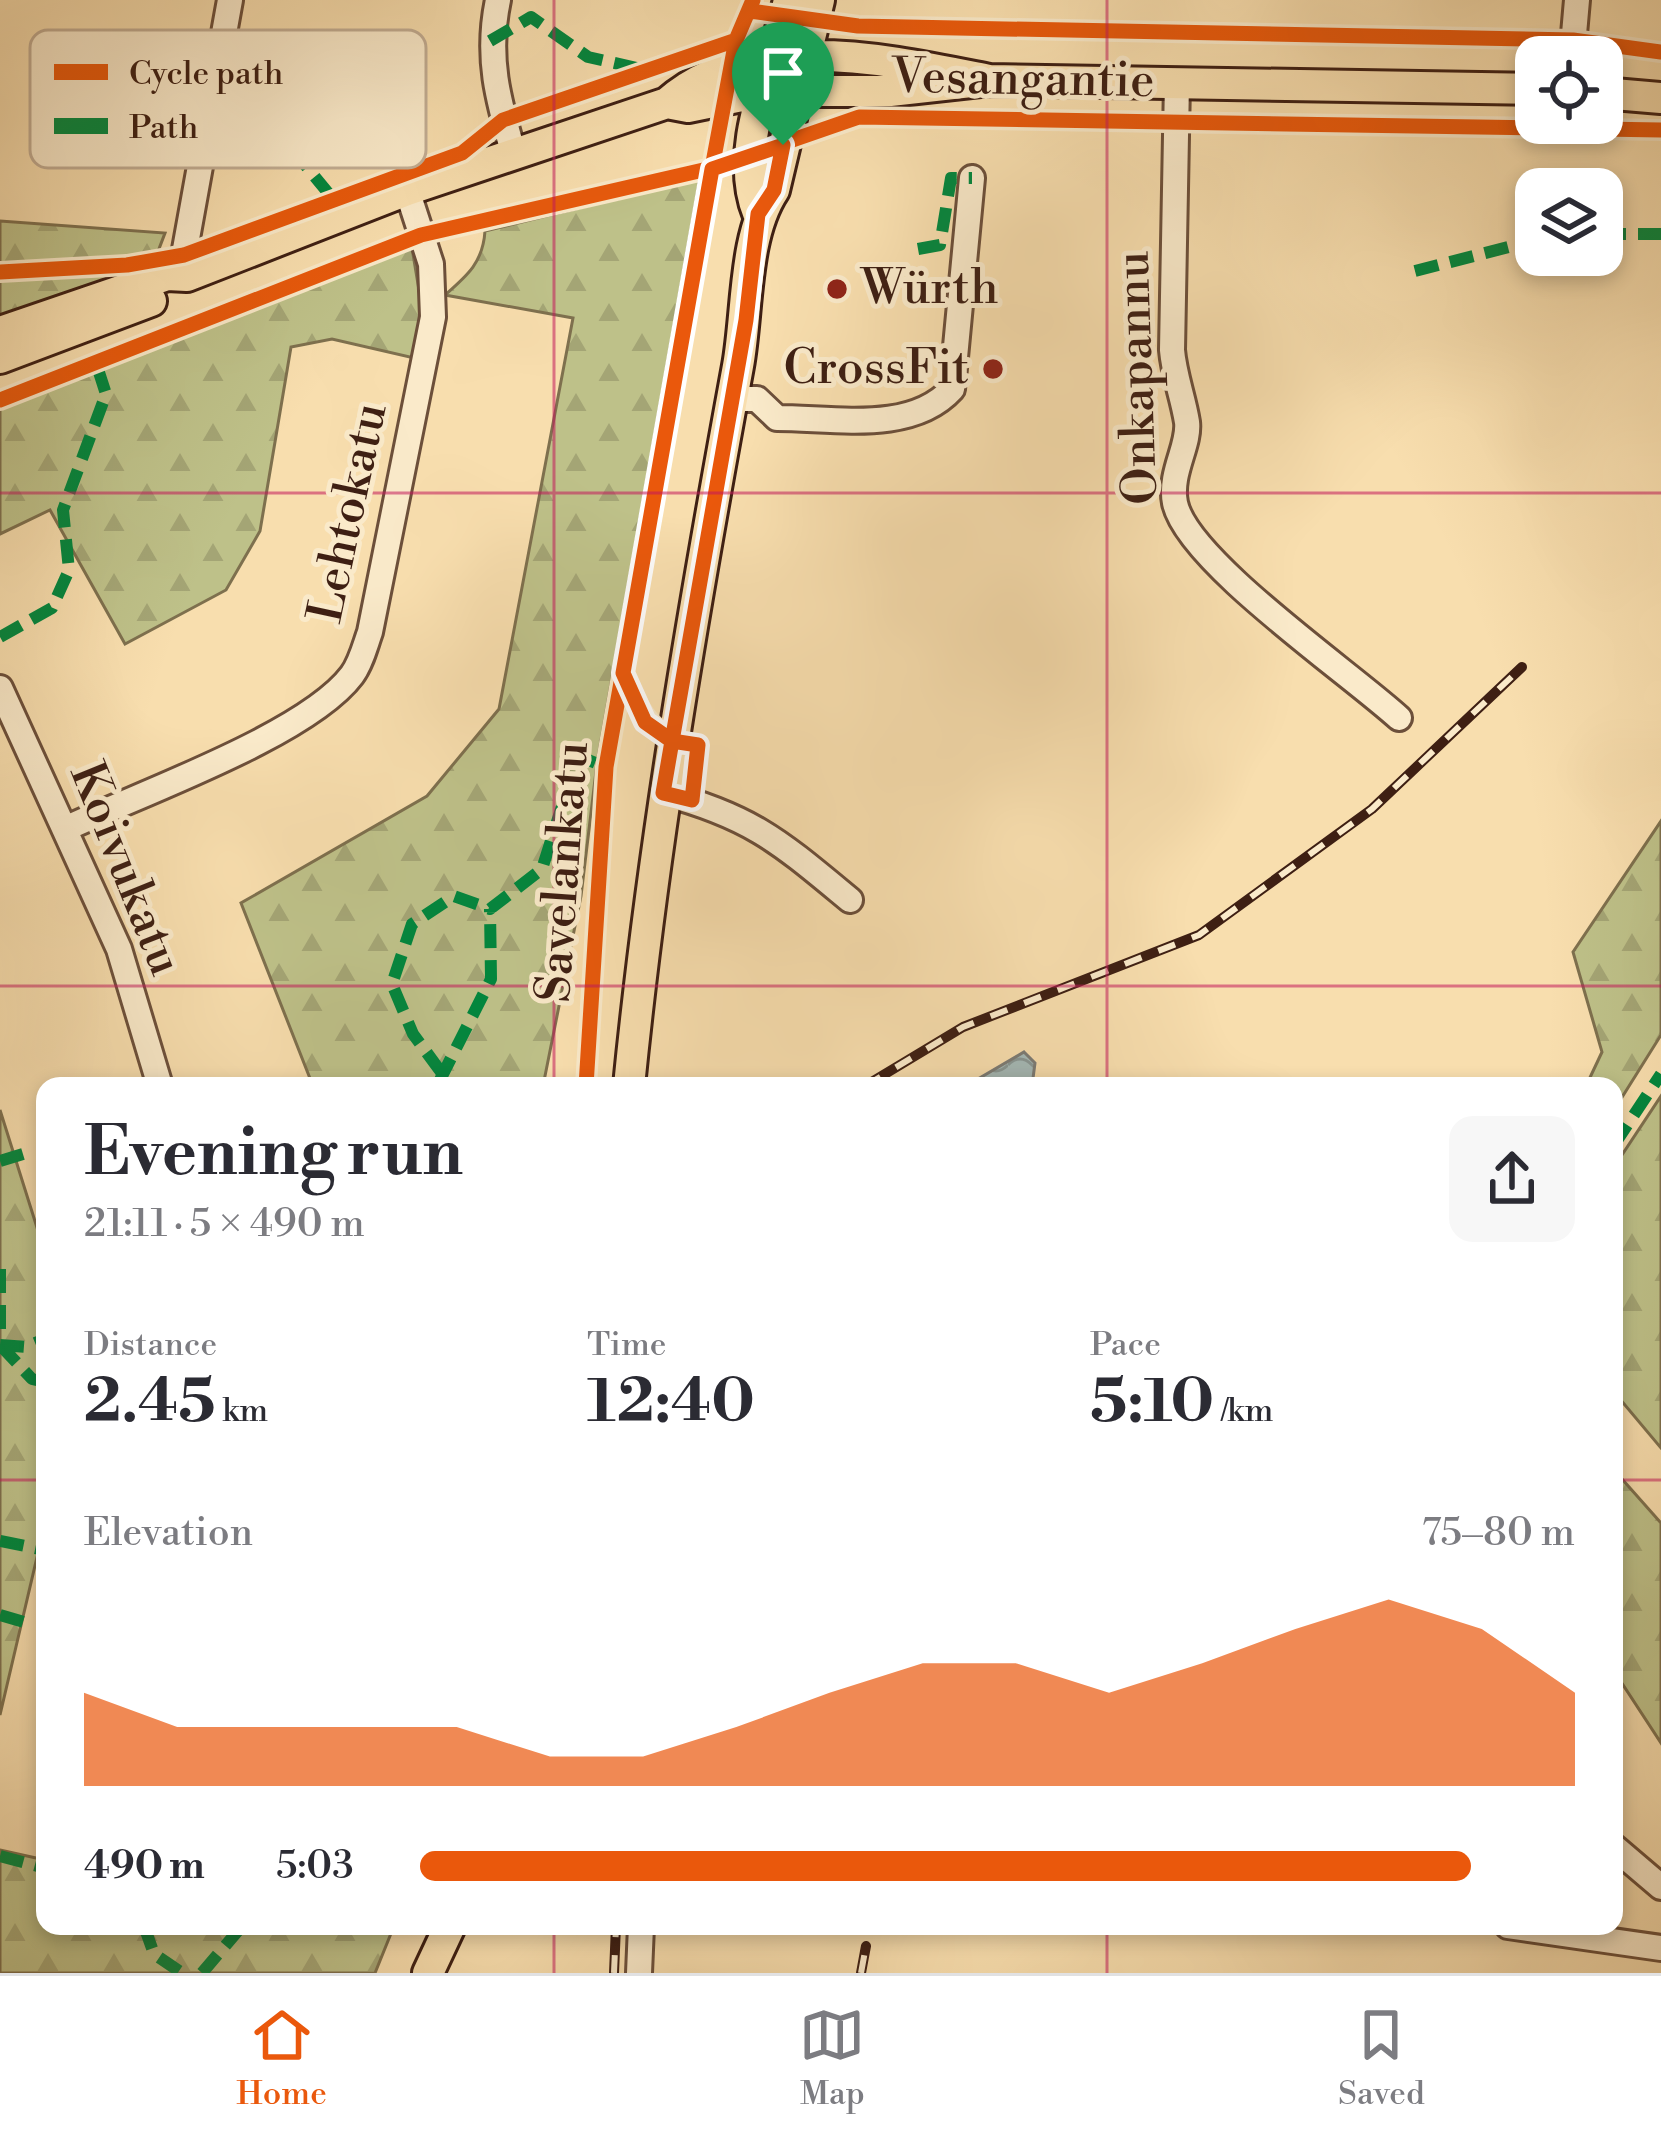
<!DOCTYPE html>
<html lang="en">
<head>
<meta charset="utf-8">
<style>
  :root { --surface:#fff; --page:#f7f7f7; --text:#2b2b33; --muted:#7c7c81; --line:#e1e1e2; --accent:#ea580c }
  body { margin:0; font-family:"Libre Bodoni",serif; background:var(--page); color:var(--text); height:100vh; display:flex; flex-direction:column; font-size:45px; white-space:nowrap }
  * { box-sizing:border-box; margin:0 }
  p { font-size:39px; color:var(--muted) }
  .icon { flex:none; width:66px; height:66px; fill:none; stroke:currentColor; stroke-width:2; stroke-linecap:round; stroke-linejoin:round }
  .map { position:relative; flex:1; overflow:hidden }
  .side { position:absolute; left:36px; top:1077px; width:1587px; height:858px; display:flex; flex-direction:column; background:var(--surface); border-radius:24px; box-shadow:0 6px 18px #0003 }
  .side>* { flex:none }
  .fabs { position:absolute; left:1515px; top:36px; display:grid; gap:24px }
  .fabs a { display:grid; place-items:center; width:108px; height:108px; border-radius:24px; background:var(--surface); box-shadow:0 6px 18px #0003; font-size:60px }
  .pin { position:absolute; display:grid; place-items:center; width:102px; height:102px; color:#fff; margin:-123px -51px; border-radius:50% 50% 50% 0; rotate:-45deg; box-shadow:0 0 12px #0007 }
  .pin .icon { rotate:45deg }
  .round { display:grid; place-items:center; flex:none; width:126px; height:126px; border-radius:24px; background:var(--page) }
  .head { display:flex; align-items:center; justify-content:space-between; height:204px; padding:0 48px }
  h1 { font-size:66px; font-weight:800; line-height:90px }
  .figures { display:grid; grid-template-columns:repeat(3,1fr); gap:18px; height:204px; padding:12px 48px }
  .figures div { display:grid; align-content:center }
  .figures b { font-size:60px; font-weight:800 }
  .figures small { font-size:33px; font-weight:400 }
  .figures p { font-size:33px }
  .chart { height:336px; padding:24px 48px }
  .chart p { display:flex; justify-content:space-between }
  .chart svg { width:100%; height:216px; margin-top:12px; fill:var(--accent); opacity:.7 }
  ul { padding:0 48px; list-style:none; font-size:39px }
  li { display:grid; grid-template-columns:192px 144px 1fr; align-items:center; height:90px }
  li i { height:30px; border-radius:15px; background:var(--accent) }
  .tabs { display:flex; justify-content:space-around; align-items:center; height:168px; border-top:3px solid var(--line); background:var(--surface); font-size:33px; color:var(--muted) }
  .tabs a { display:grid; justify-items:center; gap:6px }
  .tabs .on { color:var(--accent) }
  .map>svg:first-child { display:block }
  .forest { fill:url(#forest-firs); stroke:#7e704e; stroke-width:3 }
  .water { fill:url(#water-waves); stroke:#7b7b75; stroke-width:3 }
  .lines { fill:none; stroke-linecap:round; stroke-linejoin:round }
  .minor-casing { stroke:#6c4f3a; stroke-width:30 }
  .major-casing { stroke:#3e1f13; stroke-width:36 }
  .minor { stroke:#faeaca; stroke-width:24 }
  .major { stroke:#f8deae; stroke-width:30 }
  .rail-casing { stroke:#3e1f13; stroke-width:10 }
  .rail { stroke:#faeaca; stroke-width:6; stroke-dasharray:18; stroke-linecap:butt }
  .quiet { stroke:#00873e; stroke-width:12; stroke-dasharray:24 12; stroke-linecap:butt }
  .cycleway-casing { stroke:#faeaca; stroke-width:22 }
  .cycleway { stroke:#e8590c; stroke-width:15 }
  .route-casing { stroke:#fff; stroke-width:24 }
  .route { stroke:#ea580c; stroke-width:15 }
  .grid { fill:none; stroke:#c2185b; stroke-width:3; stroke-opacity:0.55 }
  .poi-dot { fill:#8f2418; stroke:#faeaca; stroke-width:4.5 }
  .labels { text-anchor:middle; dominant-baseline:central; stroke-width:10; stroke-linejoin:round; paint-order:stroke }
  .street-label { font-size:48px; fill:#3e1f13; stroke:#faeaca }
  .poi-label { font-size:48px; fill:#3e1f13; stroke:#faeaca; text-anchor:start }
  .key { fill:#faeaca; stroke:#c2ad93; stroke-width:3 }
  .key-label { font-size:33px; fill:#3e1f13 }
</style>
</head>
<body>
<div class="map">
<svg width="1661" height="1973" viewBox="0 0 1661 1973">
  <defs>
    <pattern id="forest-firs" width="22" height="20" patternUnits="userSpaceOnUse" patternTransform="scale(3)"><rect width="22" height="20" fill="#bec189"/><path d="M5 1l3.5 6h-7zM16 11l3.5 6h-7z" fill="#a4a575"/></pattern>
    <pattern id="water-waves" width="16" height="10" patternUnits="userSpaceOnUse" patternTransform="scale(3)"><rect width="16" height="10" fill="#a4b9b7"/><path d="M0 5q4-4 8 0t8 0" fill="none" stroke="#879694"/></pattern>
  </defs>
  <rect width="100%" height="100%" fill="#f8deae"/>
  <filter id="stains"><feTurbulence type="fractalNoise" baseFrequency=".00167" numOctaves="4"/><feColorMatrix values="0 0 0 0 .2 0 0 0 0 .09 0 0 0 0 .02 0 0 0 .5 -.17"/></filter>
  <radialGradient id="worn" r=".72"><stop offset=".6" stop-color="#630" stop-opacity="0"/><stop offset="1" stop-color="#630" stop-opacity=".3"/></radialGradient>
  <path class="forest" d="M 700,178 L 597,763 L 581,896 L 543,1086 L 313,1086 L 241,903 L 427,796 L 499,709 L 573,318 L 445,295 C 468,275 483,262 485,231 Z
    M 0,221 L 165,233 L 154,262 L 0,318 Z
    M 412,248 L 422,308 L 414,358 L 332,339 L 291,347 L 260,531 L 226,590 L 125,644 L 50,510 L 0,534 L 0,405 Z
    M 1661,821 L 1661,1035 L 1614,1110 L 1614,1086 L 1586,1086 L 1602,1052 L 1573,952 Z
    M 1661,1096 L 1661,1448 L 1614,1392 L 1614,1167 Z
    M 0,1110 L 45,1253 L 45,1523 L 0,1715 Z
    M 1614,1470 L 1661,1523 L 1661,1743 L 1614,1671 Z
    M 0,1850 L 45,1860 L 45,1926 L 394,1926 L 375,1973 L 0,1973 Z"/>
  <path class="water" d="M 1024,1052 L 1035,1063 L 1032,1086 L 966,1086 Z"/>
  <g class="lines">
    <g class="minor-casing">
      <path id="minor" d="M 498,0 C 486,57 498,100 514,155
        M 1572,57 L 1577,0
        M 1177,82 L 1172,350 C 1174,375 1183,397 1187,422 C 1190,445 1169,473 1175,503 C 1187,561 1350,673 1399,718
        M 187,276 L 184,255 L 230,0
        M 732,399 L 757,399 L 777,418 C 834,418 911,434 952,389 L 972,178
        M 0,688 L 119,949 L 160,1086
        M 663,793 C 753,817 781,843 850,900
        M 67,828 C 139,794 307,735 352,675 C 361,663 365,646 370,632 L 433,317 L 431,264 L 407,190
        M 1614,1847 L 1661,1887
        M 1508,1926 L 1661,1948
        M 639,1973 L 641,1926"/>
    </g>
    <g class="major-casing">
      <path id="major" d="M 1602,93 L 1661,98
        M 667,103 L 688,107 L 766,91 L 890,91 L 989,80 L 1536,89
        M 758,213 C 732,148 774,66 789,0
        M 0,332 L 167,275 L 187,276 L 407,190 L 667,103 C 752,28 889,60 989,80
        M 0,358 L 151,301
        M 629,1086 C 653,844 694,606 738,366 C 748,311 743,237 774,190 L 819,0
        M 428,1973 L 450,1926"/>
    </g>
    <use href="#minor" class="minor"/>
    <use href="#major" class="major"/>
    <g class="rail-casing">
      <path id="rail" d="M 865,1086 L 963,1027 L 1199,935 L 1372,809 L 1522,667
        M 614,1973 L 616,1926
        M 861,1973 L 866,1946"/>
    </g>
    <use href="#rail" class="rail"/>
    <path class="quiet" d="M 490,41 L 531,17 L 588,57 L 637,68
      M 208,120 L 258,135 L 319,127 L 378,139 L 402,129
      M 258,135 L 296,154 L 334,200
      M 1602,234 L 1661,234
      M 918,249 L 940,245 L 951,178 L 972,178
      M 1415,271 L 1536,240
      M 0,637 L 52,608 L 69,570 L 63,510 L 106,394 L 97,366
      M 441,1072 L 413,1034 L 392,984 L 412,924 L 454,896 L 490,909 L 542,869 L 578,756 L 606,767
      M 440,1080 L 491,979 L 490,909
      M 1614,1145 L 1661,1074
      M 0,1161 L 23,1154
      M 0,1269 L 0,1339
      M 0,1345 L 32,1379 L 45,1382
      M 0,1345 L 26,1347 L 45,1339
      M 0,1541 L 45,1550
      M 0,1615 L 31,1624
      M 0,1856 L 45,1868
      M 144,1926 L 154,1954 L 182,1973
      M 202,1973 L 242,1926"/>
    <g class="cycleway-casing">
      <path id="cycleway" d="M 750,11 L 858,26 L 1573,40 L 1661,52
        M 0,272 L 127,265 L 184,255 L 462,153 L 503,120 L 736,40
        M 0,400 L 421,235 L 712,168 L 859,117 L 1661,130
        M 624,674 C 641,715 652,737 698,745 L 691,800
        M 586,1086 L 606,767 L 712,168 L 736,40 L 753,0"/>
    </g>
    <use href="#cycleway" class="cycleway"/>
  </g>
  <g class="lines">
    <g class="route-casing">
      <path id="route" d="M 783,145 L 712,169 L 623,673 L 645,722 L 672,741 L 663,793 L 692,800 L 698,745 L 672,741 L 746,320 L 758,214 L 774,190 L 783,145"/>
    </g>
    <use href="#route" class="route"/>
  </g>
  <path class="grid" d="M 554,0 L 554,1086M 1107,0 L 1107,1086M 0,493 L 1661,493M 0,986 L 1661,986M 0,1480 L 45,1480M 1614,1480 L 1661,1480M 554,1926 L 554,1973M 1107,1926 L 1107,1973"/>
  <g class="poi-dot">
    <circle cx="837" cy="289" r="12"/>
    <circle cx="993" cy="369" r="12"/>
  </g>
  <g class="labels">
    <g class="street-label">
      <text transform="translate(1023 80) rotate(1)">Vesangantie</text>
      <text transform="translate(1138 378) rotate(-92)">Onkapannu</text>
      <text transform="translate(349 513) rotate(-78)">Lehtokatu</text>
      <text transform="translate(125 869) rotate(68)">Koivukatu</text>
      <text transform="translate(564 872) rotate(-86)">Savelankatu</text>
    </g>
    <g class="poi-label">
      <text x="861" y="289">Würth</text>
      <text x="969" y="369" text-anchor="end">CrossFit</text>
    </g>
  </g>
  <rect x="30" y="30" width="396" height="138" rx="18" class="key"/>
  <rect x="54" y="64" width="54" height="16" fill="#e8590c"/>
  <rect x="54" y="118" width="54" height="16" fill="#00873e"/>
  <g class="key-label">
    <text x="129" y="84">Cycle path</text>
    <text x="129" y="138">Path</text>
  </g>
  <rect width="100%" height="100%" filter="url(#stains)"/>
  <rect width="100%" height="100%" fill="url(#worn)"/>
</svg>
<div class="fabs">
<a><svg class="icon" aria-label="locate" viewBox="0 0 24 24"><circle cx="12" cy="12" r="6"/><path d="M12 2v4M12 18v4M2 12h4M18 12h4"/></svg></a>
<a><svg class="icon" aria-label="layers" viewBox="0 0 24 24"><path d="M12 4l9 5-9 5-9-5zM3 14l9 5 9-5"/></svg></a>
</div>
<div class="pin" style="left:783px;top:145px;background:#1e9e55"><svg class="icon" aria-label="arrive" viewBox="0 0 24 24"><path d="M6 21V4h12l-3 4 3 4H6"/></svg></div>
<section class="side">
<div class="head"><div><h1>Evening run</h1><p>21:11 · 5 × 490 m</p></div><a class="round"><svg class="icon" aria-label="share" viewBox="0 0 24 24"><path d="M12 15V3M7 8l5-5 5 5M5 13v7h14v-7"/></svg></a></div>
<div class="figures">
<div><p>Distance</p><b>2.45<small> km</small></b></div>
<div><p>Time</p><b>12:40</b></div>
<div><p>Pace</p><b>5:10<small> /km</small></b></div>
</div>
<div class="chart"><p><span>Elevation</span>75–80 m</p>
<svg viewBox="0 0 160 44" preserveAspectRatio="none"><path d="M0 44V25L10 32L20 32L30 32L40 32L50 38L60 38L70 32L80 25L90 19L100 19L110 25L120 19L130 12L140 6L150 12L160 25V44z"/></svg>
</div>
<ul>
<li><b>490 m</b>5:03<i style="width:91%"></i></li>
</ul>
</section>
</div>
<nav class="tabs">
<a class="on"><svg class="icon" aria-label="home" viewBox="0 0 24 24"><path d="M3 11l9-7 9 7M6 9v11h12V9"/></svg>Home</a>
<a><svg class="icon" aria-label="map" viewBox="0 0 24 24"><path d="M3 6l6-2 6 2 6-2v14l-6 2-6-2-6 2zM9 4v14M15 6v14"/></svg>Map</a>
<a><svg class="icon" aria-label="saved" viewBox="0 0 24 24"><path d="M7 4h10v16l-5-4-5 4z"/></svg>Saved</a>
</nav>
</body>
</html>
